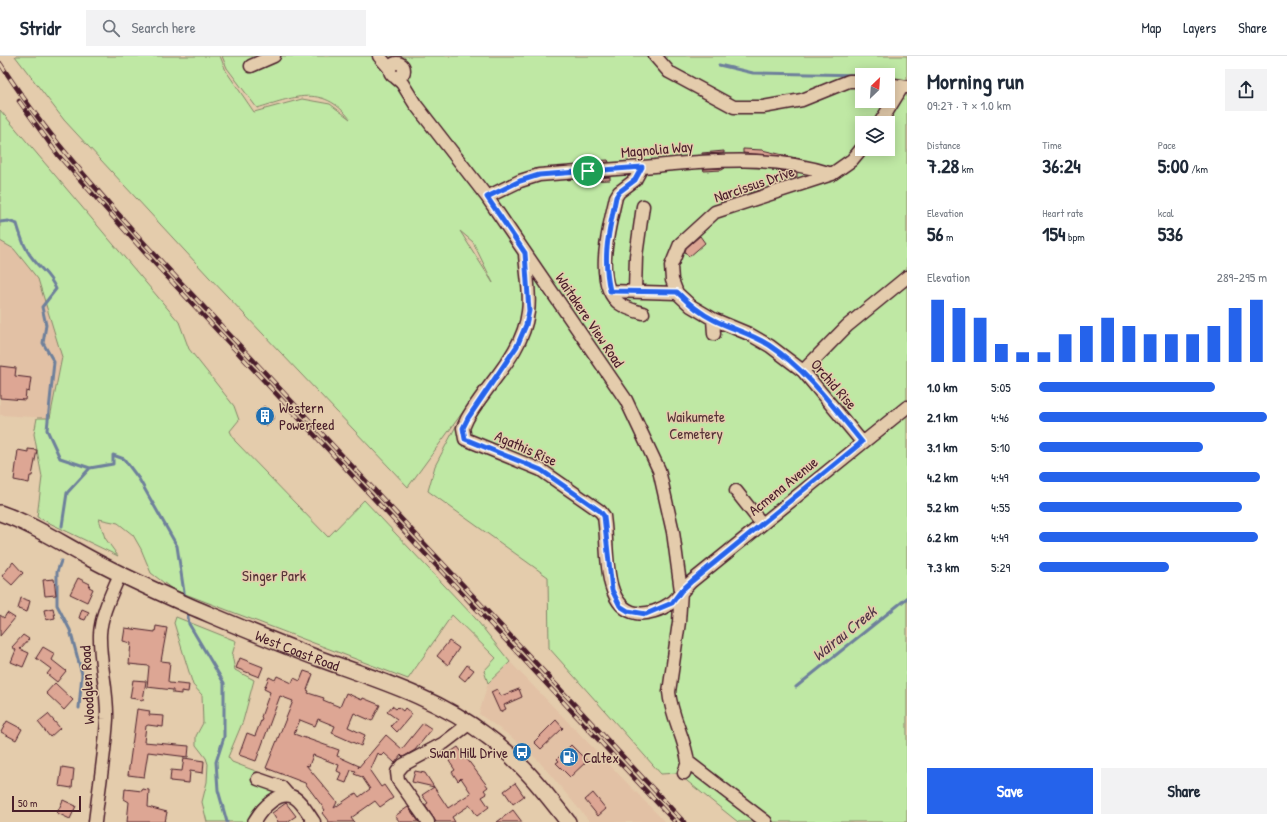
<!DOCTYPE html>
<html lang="en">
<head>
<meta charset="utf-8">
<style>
  :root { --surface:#fff; --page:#f2f2f3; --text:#1f2937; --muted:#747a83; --line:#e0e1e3; --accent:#2563eb }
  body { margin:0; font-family:"Patrick Hand",sans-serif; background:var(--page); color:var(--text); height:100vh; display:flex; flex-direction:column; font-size:15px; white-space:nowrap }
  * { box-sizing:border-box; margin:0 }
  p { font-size:13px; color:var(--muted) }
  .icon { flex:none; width:22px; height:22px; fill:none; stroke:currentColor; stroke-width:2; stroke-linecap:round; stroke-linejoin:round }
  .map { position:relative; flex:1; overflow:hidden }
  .side { display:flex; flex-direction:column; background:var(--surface); width:380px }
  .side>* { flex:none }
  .needle { width:26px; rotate:25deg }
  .tools { position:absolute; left:855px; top:12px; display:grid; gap:8px }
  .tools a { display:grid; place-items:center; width:40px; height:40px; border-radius:0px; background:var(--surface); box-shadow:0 2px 10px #0003; font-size:20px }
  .scale { position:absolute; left:12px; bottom:10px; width:69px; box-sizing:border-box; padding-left:4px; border:2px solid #4a1f2b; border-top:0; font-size:11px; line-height:14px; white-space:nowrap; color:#4a1f2b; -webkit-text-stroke:3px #e4ccac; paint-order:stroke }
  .pin { position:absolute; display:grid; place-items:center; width:34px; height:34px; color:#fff; margin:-17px; border:2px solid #fff; border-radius:50%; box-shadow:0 1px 4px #0007 }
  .round { display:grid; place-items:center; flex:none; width:42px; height:42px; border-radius:0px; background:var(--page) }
  .overview { display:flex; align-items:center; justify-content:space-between; height:68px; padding:0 20px }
  h1 { font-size:22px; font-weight:700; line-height:30px }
  .figures { display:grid; grid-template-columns:repeat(3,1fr); gap:6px; height:68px; padding:4px 20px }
  .figures div { display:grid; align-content:center }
  .figures b { font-size:20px; font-weight:700 }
  .figures small { font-size:11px; font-weight:400 }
  .figures p { font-size:11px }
  .chart { height:112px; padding:8px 20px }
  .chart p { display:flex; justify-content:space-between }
  .chart svg { width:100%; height:72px; margin-top:4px; stroke:var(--accent); stroke-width:6 }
  .action { display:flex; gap:8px; margin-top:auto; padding:8px 20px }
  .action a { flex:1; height:46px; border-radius:0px; background:var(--accent); color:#fff; font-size:16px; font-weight:700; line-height:46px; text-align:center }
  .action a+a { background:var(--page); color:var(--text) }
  ul { padding:0 20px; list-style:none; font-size:13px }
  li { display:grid; grid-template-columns:64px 48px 1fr; align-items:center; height:30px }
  li i { height:10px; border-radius:5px; background:var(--accent) }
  header { display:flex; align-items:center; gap:24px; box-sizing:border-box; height:56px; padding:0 20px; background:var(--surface); border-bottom:1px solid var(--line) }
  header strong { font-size:19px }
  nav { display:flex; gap:22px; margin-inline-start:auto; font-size:14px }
  .search { width:280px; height:36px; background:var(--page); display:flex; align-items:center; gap:10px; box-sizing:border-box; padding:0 14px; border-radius:0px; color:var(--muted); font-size:15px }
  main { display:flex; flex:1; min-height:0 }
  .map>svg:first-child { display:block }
  .built { fill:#e2c1a5 }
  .green { fill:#bfe8a4; stroke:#848468; fill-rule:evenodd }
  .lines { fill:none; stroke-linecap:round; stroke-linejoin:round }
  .stream { stroke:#6e809b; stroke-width:3 }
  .building { fill:#dda694; stroke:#4a1f2b; fill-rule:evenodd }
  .minor-casing { stroke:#4a1f2b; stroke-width:15 }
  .major-casing { stroke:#4a1f2b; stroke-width:18 }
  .minor { stroke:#e4ccac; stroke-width:12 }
  .major { stroke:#e4ccac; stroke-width:15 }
  .rail-casing { stroke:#4a1f2b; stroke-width:4.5 }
  .rail { stroke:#e4ccac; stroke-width:3; stroke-dasharray:9; stroke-linecap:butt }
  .route-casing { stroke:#fff; stroke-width:8 }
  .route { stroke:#2563eb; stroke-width:5 }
  .labels { text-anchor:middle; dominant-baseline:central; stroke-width:3; stroke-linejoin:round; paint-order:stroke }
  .street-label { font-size:15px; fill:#4a1f2b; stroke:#e4ccac }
  .poi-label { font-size:15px; fill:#4a1f2b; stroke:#e4ccac; text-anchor:start }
  .park-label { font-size:15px; fill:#563337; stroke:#e4ccac }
  .water-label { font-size:16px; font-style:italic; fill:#533747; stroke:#e4ccac }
</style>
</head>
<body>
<header>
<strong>Stridr</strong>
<div class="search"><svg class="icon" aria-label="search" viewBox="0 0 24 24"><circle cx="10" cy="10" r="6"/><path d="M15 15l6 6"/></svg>Search here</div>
<nav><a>Map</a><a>Layers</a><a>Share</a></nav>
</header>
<main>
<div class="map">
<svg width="907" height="766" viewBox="0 0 907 766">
  <rect width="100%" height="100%" fill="#e4ccac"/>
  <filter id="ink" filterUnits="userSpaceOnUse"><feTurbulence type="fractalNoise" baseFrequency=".025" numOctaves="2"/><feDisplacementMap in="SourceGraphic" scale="8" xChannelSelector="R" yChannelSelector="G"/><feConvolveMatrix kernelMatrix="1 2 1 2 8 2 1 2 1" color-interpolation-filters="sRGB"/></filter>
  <g filter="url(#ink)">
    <path class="built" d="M 0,185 L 14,193 L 38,223 L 62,301 L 50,362 L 0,359 Z
      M 510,606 L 665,766 L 590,766 L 537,703 L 510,680 L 479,658 L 488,627 Z"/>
    <path class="green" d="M 15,0 L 220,0 L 226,15 L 254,56 L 302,43 L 330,48 L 350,63 C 322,27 292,42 257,52 L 227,12 L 222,0 L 907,0 L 907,766 L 738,766 L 677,717 L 661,718 L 549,592 L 548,521 L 428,435 L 435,410 L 465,353 L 408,431 L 209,221 L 64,64 ZM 862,19 L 888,19 L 888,45 L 862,45 ZM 862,67 L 888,67 L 888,93 L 862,93 ZM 460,175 L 473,186 L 493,227 Z
      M 0,54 L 179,266 L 189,293 L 234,350 L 239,364 L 230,375 L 235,385 L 328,481 L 364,444 L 475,562 L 510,606 L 488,627 L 484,615 L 496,602 L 452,559 L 408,623 L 172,533 L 151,517 L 141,493 L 133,479 L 118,467 L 99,463 L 105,482 L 118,500 L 37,461 L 42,421 L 34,378 L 37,362 L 50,362 L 62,301 L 38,223 L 14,193 L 0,185 Z
      M 176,561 L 236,585 L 232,599 L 235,614 L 254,624 L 243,665 L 228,701 L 232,706 L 258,716 L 254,725 L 276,734 L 257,749 L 249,766 L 207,766 L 202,746 L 207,726 L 208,708 L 206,702 L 196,689 L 196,680 L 203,667 L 202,639 L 193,629 L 174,567 Z"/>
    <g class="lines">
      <path class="stream" d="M 719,9 L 753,17 L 864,19
        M 0,166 L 8,165 L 17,168 C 21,181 24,192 33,203 C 43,216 49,217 56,233 L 42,251 L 46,269 L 43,287 L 54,306 L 47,374 L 60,402 L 90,412 L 113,408 L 113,399 L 124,403 L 139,423 L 177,490 L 185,543
        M 62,470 L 67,437 L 90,412
        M 61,505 L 57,516 L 57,549 L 70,574 L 82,618 L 79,652
        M 187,554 L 189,568 L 224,627 L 224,681 L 216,706 L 218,734 L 227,766
        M 796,631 L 907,542"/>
    </g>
    <path class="building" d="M 743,93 L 762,94 L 796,102 L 743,97 Z
      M 724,95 L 724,97 L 702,98 L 702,97 Z
      M 608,104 L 609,106 L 581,108 L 581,106 Z
      M 725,112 L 722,114 L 704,115 L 703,113 Z
      M 772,114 L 797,117 L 797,121 L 785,123 L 782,115 Z
      M 610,121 L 610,124 L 582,125 L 582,123 Z
      M 700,180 L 705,187 L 689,201 L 685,196 L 686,192 Z
      M 0,310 L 16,312 L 15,320 L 31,322 L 29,336 L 26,335 L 25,344 L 0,342 Z
      M 264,350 L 275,361 L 266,370 L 255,359 Z
      M 28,393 L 37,394 L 32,420 L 30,420 L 29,427 L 14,424 L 18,394 L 28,396 Z
      M 13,506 L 23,517 L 12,529 L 2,520 Z
      M 78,522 L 90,528 L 89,531 L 93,533 L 87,546 L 70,538 Z
      M 54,523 L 56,539 L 45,540 L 43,524 Z
      M 21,542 L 30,545 L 27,556 L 18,553 Z
      M 53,552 L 55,562 L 46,564 L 44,554 Z
      M 82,553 L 89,556 L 85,564 L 79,562 Z
      M 7,557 L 15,562 L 0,580 L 0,559 L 4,562 Z
      M 156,570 L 167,572 L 161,605 L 170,606 L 168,625 L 169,627 L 189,629 L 188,636 L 181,635 L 181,638 L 173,637 L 173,634 L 147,631 L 149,610 L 129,608 L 131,587 L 123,585 L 125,572 L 155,576 Z
      M 23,579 L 29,583 L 20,593 L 29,597 L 23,611 L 11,606 L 16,594 L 12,591 Z
      M 449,585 L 459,592 L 448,609 L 437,600 Z
      M 43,591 L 55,598 L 52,604 L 66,615 L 57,626 L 47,618 L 51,613 L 36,602 Z
      M 240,602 L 263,611 L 259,621 L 236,612 Z
      M 467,609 L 474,614 L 465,625 L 459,620 Z
      M 304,615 L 313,618 L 307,634 L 309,635 L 308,637 L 324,642 L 323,644 L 340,651 L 346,637 L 362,644 L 363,642 L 380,649 L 372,665 L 354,657 L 348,671 L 365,679 L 361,690 L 332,677 L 335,670 L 318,663 L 315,670 L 300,664 L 294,678 L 339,694 L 337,700 L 359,710 L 358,712 L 386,679 L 402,693 L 423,667 L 432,673 L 415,694 L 403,701 L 401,699 L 395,707 L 384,697 L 381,700 L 378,697 L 370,715 L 381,731 L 384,729 L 393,742 L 380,751 L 375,745 L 351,762 L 354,766 L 329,766 L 322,757 L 325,754 L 305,727 L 266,712 L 293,645 L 280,640 L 256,705 L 239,699 L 247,677 L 255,680 L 262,662 L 261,661 L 270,636 L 264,633 L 269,621 L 275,624 L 277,620 L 292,627 L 294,622 L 300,625 ZM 313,699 L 339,709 L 337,715 L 341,717 L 338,724 L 346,727 L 351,714 L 356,715 L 354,718 L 362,721 L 370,733 L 359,741 L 356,737 L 334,752 L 337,746 L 306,709 L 309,710 Z
      M 133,624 L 146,625 L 143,644 L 130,642 Z
      M 55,627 L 73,644 L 64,654 L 46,637 Z
      M 497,633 L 501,640 L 519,633 L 522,641 L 504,649 L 506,653 L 500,656 L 491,636 Z
      M 392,650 L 396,653 L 398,651 L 403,655 L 405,652 L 412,658 L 397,676 L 391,670 L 397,663 L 387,656 Z
      M 137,653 L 150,655 L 149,659 L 164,660 L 163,671 L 148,669 L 146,670 L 144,686 L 189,690 L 188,701 L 148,696 L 144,721 L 128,719 Z
      M 48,658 L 60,672 L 50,681 L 38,666 Z
      M 556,664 L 563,672 L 541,693 L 534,686 Z
      M 7,665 L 22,673 L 16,684 L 1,676 Z
      M 571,689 L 587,705 L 570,721 L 556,707 L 559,705 L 557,703 Z
      M 458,691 L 488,731 L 484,734 L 487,738 L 482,741 L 489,751 L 477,760 L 470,749 L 452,761 L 455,766 L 436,766 L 425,749 L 428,747 L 422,739 L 434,731 L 448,752 L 471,737 L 461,722 L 458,725 L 452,716 L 455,714 L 449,705 L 452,702 L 449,697 Z
      M 184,702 L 204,705 L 203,717 L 190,715 L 189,727 L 170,725 L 171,714 L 182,715 Z
      M 62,711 L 74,713 L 72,732 L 59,730 Z
      M 415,715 L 425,717 L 434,731 L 412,726 Z
      M 515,727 L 524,740 L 513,748 L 504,735 Z
      M 125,733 L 142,735 L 142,733 L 149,734 L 148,751 L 167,756 L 165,766 L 127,766 L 129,746 L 124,743 Z
      M 593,737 L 606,753 L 598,760 L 585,744 Z
      M 63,744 L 76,750 L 70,763 L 57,757 Z
      M 286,747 L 296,760 L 287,766 L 278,766 L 272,757 Z
      M 408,751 L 419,766 L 400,766 L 395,760 Z
      M 513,754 L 522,766 L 497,766 Z"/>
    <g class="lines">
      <g class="minor-casing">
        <path id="minor" d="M 379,0 L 390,13
          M 655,0 L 669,16 L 734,51 L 763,51 L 802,44 L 849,25 L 862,25
          M390 14a7 7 0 1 1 14 0a7 7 0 1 1-14 0Z
          M 251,10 L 274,0
          M 396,22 L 402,27 L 415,48 L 487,141 L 626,344 L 659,414 L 673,476 L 681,535 L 679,566 L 669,636 C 671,660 685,682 688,706 L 766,766
          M 888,28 L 907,31
          M 880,67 L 902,31
          M 862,92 L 852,104 L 832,118 L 715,156 L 680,188 L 671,210 L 672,224 L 677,237 L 691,250 L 713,263 L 749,278 L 770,290 L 803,315 L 862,386
          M 642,111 L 635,124 L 619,136 L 616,141 C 610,169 592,228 620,248 C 627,253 635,255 643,257
          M 487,141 L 520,125 L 539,119 C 578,116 616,113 655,110 C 715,104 774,99 832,118
          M 525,198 C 526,217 531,238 528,256 C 523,298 487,327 467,363 L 463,372 L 465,383 L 541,414 L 600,455 L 604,460 L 605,469 C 608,495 603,551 636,557 C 647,559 661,554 671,547 C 676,544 686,530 692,525 L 907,351
          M 635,234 L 636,200 L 643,150
          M 610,235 L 677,237
          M 713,263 L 714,278
          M 803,315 L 847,270 L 907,221
          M 736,435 L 762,468
          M 684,717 L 688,706
          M 258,723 L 281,731 L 288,739
          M 95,766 C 99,732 105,697 107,663 C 108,634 99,606 100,578 C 101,558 112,537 120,518
          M 254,766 C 259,757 264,751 272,745 C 294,729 303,750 314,766
          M 428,766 L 398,724 L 397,716 L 403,709 L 444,687 L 470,667"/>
      </g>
      <g class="major-casing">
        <g id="major">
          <path id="s1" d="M 0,457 C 32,468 61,487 91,503 C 124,521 158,536 192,551 C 235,569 277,587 320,603 C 378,624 438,642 487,680 C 519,703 544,735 568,766"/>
        </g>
      </g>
      <use href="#minor" class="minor"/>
      <use href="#major" class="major"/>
      <g class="rail-casing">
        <path id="rail" d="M 0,7 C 42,73 94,131 146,189 L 684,766
          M 19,45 L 58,99 L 146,198 L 675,766"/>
      </g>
      <use href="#rail" class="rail"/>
    </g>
  </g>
  <g class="lines" filter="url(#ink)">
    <g class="route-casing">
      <path id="route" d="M 642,111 L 635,124 L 619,136 L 616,141 C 609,177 602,198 610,235 L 677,236 C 688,247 700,257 714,264 C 732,273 752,278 769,289 C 807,314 834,352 862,386 L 692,525 L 681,535 L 672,547 L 646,558 L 628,555 L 620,550 L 612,534 L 604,460 L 600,455 L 541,414 L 465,383 L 463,372 L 468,362 L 517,290 L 526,269 L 529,255 L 525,197 L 487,141 L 520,125 L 539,119 Z"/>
    </g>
    <use href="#route" class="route"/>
  </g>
  <defs>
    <g id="building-disc" transform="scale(1)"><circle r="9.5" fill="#1f6fb2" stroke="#e4ccac"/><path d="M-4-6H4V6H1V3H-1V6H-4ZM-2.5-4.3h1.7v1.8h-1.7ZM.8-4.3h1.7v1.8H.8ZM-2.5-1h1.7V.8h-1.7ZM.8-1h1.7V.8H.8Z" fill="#fff"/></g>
    <g id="bus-disc" transform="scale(1)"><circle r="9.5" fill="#1f6fb2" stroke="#e4ccac"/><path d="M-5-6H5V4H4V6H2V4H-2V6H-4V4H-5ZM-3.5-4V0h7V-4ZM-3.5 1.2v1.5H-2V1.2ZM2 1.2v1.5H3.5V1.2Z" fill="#fff"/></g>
    <g id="fuel-disc" transform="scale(1)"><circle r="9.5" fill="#1f6fb2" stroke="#e4ccac"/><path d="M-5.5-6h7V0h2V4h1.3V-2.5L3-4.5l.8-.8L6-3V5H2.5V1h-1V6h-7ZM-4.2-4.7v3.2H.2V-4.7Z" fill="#fff"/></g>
  </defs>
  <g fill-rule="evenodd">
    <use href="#building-disc" x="265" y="360"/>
    <use href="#bus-disc" x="522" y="696"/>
    <use href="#fuel-disc" x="569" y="701"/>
  </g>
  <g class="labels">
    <g class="street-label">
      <text transform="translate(657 93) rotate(-5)">Magnolia Way</text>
      <text transform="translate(754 128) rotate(-19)">Narcissus Drive</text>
      <text transform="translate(590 264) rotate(56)">Waitakere View Road</text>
      <text transform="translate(834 328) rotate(49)">Orchid Rise</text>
      <text transform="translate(526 392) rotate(24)">Agathis Rise</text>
      <text transform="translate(783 430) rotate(-39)">Acmena Avenue</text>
      <text stroke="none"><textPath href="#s1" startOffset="328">West Coast Road</textPath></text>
      <text transform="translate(87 629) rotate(-93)">Woodglen Road</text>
    </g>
    <g class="poi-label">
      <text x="279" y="351">Western<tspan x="279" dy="17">Powerfeed</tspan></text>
      <text x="508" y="696" text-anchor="end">Swan Hill Drive</text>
      <text x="583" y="701">Caltex</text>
    </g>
    <g class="park-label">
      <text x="696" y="360">Waikumete<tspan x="696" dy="17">Cemetery</tspan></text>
      <text x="274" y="519">Singer Park</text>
    </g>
    <g class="water-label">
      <text transform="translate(844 577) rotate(-39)">Wairau Creek</text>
    </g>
  </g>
</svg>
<div class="tools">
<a><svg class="needle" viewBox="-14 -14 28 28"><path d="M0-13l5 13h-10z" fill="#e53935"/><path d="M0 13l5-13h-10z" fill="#747a83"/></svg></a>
<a><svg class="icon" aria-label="layers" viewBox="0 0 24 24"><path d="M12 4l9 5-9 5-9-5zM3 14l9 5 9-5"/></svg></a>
</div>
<div class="scale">50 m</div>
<div class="pin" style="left:588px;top:115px;background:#1e9e55"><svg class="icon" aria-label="arrive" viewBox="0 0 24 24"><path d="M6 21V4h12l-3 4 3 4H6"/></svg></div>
</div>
<section class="side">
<div class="overview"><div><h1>Morning run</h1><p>09:27 · 7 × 1.0 km</p></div><a class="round"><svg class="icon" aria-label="share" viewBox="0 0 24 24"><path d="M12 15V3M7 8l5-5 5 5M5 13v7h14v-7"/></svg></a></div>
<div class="figures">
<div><p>Distance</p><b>7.28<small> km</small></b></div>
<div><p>Time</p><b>36:24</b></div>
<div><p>Pace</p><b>5:00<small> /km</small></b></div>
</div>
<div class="figures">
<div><p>Elevation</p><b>56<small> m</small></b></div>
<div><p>Heart rate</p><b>154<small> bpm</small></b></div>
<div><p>kcal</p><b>536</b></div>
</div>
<div class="chart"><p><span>Elevation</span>289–295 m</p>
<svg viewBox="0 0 160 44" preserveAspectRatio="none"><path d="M5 44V6M15 44V11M25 44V17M35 44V33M45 44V38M55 44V38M65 44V27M75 44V22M85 44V17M95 44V22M105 44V27M115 44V27M125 44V27M135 44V22M145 44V11M155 44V6"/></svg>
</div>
<ul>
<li><b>1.0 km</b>5:05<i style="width:77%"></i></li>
<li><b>2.1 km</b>4:46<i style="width:100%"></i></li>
<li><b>3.1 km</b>5:10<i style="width:72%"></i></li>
<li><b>4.2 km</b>4:49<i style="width:97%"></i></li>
<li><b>5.2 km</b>4:55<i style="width:89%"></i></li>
<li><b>6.2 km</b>4:49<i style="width:96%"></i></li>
<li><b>7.3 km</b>5:29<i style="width:57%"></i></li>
</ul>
<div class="action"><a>Save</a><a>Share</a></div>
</section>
</main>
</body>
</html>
